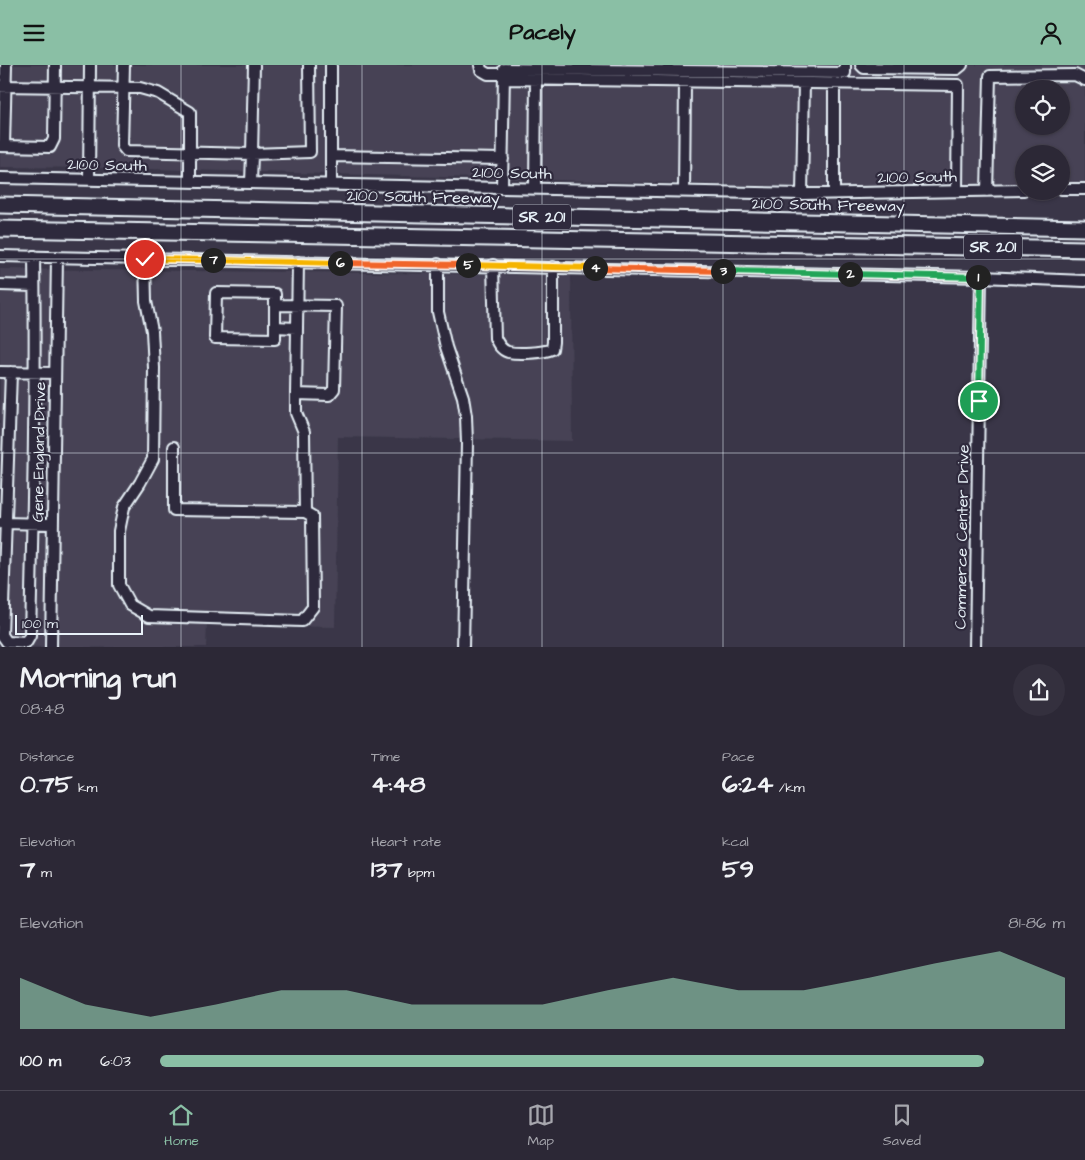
<!DOCTYPE html>
<html lang="en">
<head>
<meta charset="utf-8">
<style>
  :root { --surface:#2c2836; --page:#34303e; --text:#f1f3f6; --muted:#a6a6ad; --line:#484451; --accent:#8abfa5 }
  body { margin:0; font-family:"Architects Daughter",sans-serif; background:var(--page); color:var(--text); height:100vh; display:flex; flex-direction:column; font-size:19px; white-space:nowrap }
  * { box-sizing:border-box; margin:0 }
  p { font-size:16px; color:var(--muted) }
  .icon { flex:none; width:28px; height:28px; fill:none; stroke:currentColor; stroke-width:2; stroke-linecap:round; stroke-linejoin:round }
  .map { position:relative; height:582px; overflow:hidden }
  .sheet { display:flex; flex-direction:column; background:var(--surface); flex:1 }
  .sheet>* { flex:none }
  .buttons { position:absolute; left:1015px; top:15px; display:grid; gap:10px }
  .buttons a { display:grid; place-items:center; width:55px; height:55px; border-radius:50%; background:var(--surface); box-shadow:0 1px 4px #0004,0 0 0 1px var(--line); font-size:25px }
  .scale { position:absolute; left:15px; bottom:12px; width:128px; box-sizing:border-box; padding-left:5px; border:2px solid #e8f1f8; border-top:0; font-size:14px; line-height:18px; white-space:nowrap; color:#e8f1f8; -webkit-text-stroke:4px #2f2a3d; paint-order:stroke }
  .pin { position:absolute; display:grid; place-items:center; width:42px; height:42px; color:#fff; margin:-21px; border:2px solid #fff; border-radius:50%; box-shadow:0 1px 5px #0007 }
  .km { position:absolute; width:25px; height:25px; margin:-12px; border-radius:50%; background:#222; color:#fff; font-size:14px; line-height:25px; text-align:center }
  .round { display:grid; place-items:center; flex:none; width:52px; height:52px; border-radius:26px; background:var(--page) }
  .summary { display:flex; align-items:center; justify-content:space-between; height:85px; padding:0 20px }
  h1 { font-size:28px; font-weight:700; line-height:38px }
  .stats { display:grid; grid-template-columns:repeat(3,1fr); gap:8px; height:85px; padding:5px 20px }
  .stats div { display:grid; align-content:center }
  .stats b { font-size:25px; font-weight:700 }
  .stats small { font-size:14px; font-weight:400 }
  .stats p { font-size:14px }
  .chart { height:140px; padding:10px 20px }
  .chart p { display:flex; justify-content:space-between }
  .chart svg { width:100%; height:90px; margin-top:5px; fill:var(--accent); opacity:.7 }
  ul { padding:0 20px; list-style:none; font-size:16px }
  li { display:grid; grid-template-columns:80px 60px 1fr; align-items:center; height:38px }
  li i { height:12px; border-radius:6px; background:var(--accent) }
  header { display:flex; justify-content:space-between; align-items:center; height:65px; padding:0 20px; background:var(--accent); color:#111; font-size:22px; font-weight:700 }
  .tabs { display:flex; justify-content:space-around; align-items:center; height:70px; border-top:1px solid var(--line); background:var(--surface); font-size:14px; color:var(--muted) }
  .tabs a { display:grid; justify-items:center; gap:2px }
  .tabs .on { color:var(--accent) }
  .map>svg:first-child { display:block }
  .built { fill:#464354; fill-rule:evenodd }
  .lines { fill:none; stroke-linecap:round; stroke-linejoin:round }
  .minor-casing { stroke:#e8f1f8; stroke-width:14 }
  .highway-casing { stroke:#e8f1f8; stroke-width:19 }
  .minor { stroke:#2f2a3d; stroke-width:10 }
  .highway { stroke:#2f2a3d; stroke-width:15 }
  .split-1-casing { stroke:#fff; stroke-width:10 }
  .split-2-casing { stroke:#fff; stroke-width:10 }
  .split-3-casing { stroke:#fff; stroke-width:10 }
  .split-4-casing { stroke:#fff; stroke-width:10 }
  .split-5-casing { stroke:#fff; stroke-width:10 }
  .split-6-casing { stroke:#fff; stroke-width:10 }
  .split-7-casing { stroke:#fff; stroke-width:10 }
  .split-8-casing { stroke:#fff; stroke-width:10 }
  .split-1 { stroke:#22a559; stroke-width:6 }
  .split-2 { stroke:#22a559; stroke-width:6 }
  .split-3 { stroke:#22a559; stroke-width:6 }
  .split-4 { stroke:#f0652b; stroke-width:6 }
  .split-5 { stroke:#f5b400; stroke-width:6 }
  .split-6 { stroke:#f0652b; stroke-width:6 }
  .split-7 { stroke:#f5b400; stroke-width:6 }
  .split-8 { stroke:#f5b400; stroke-width:6 }
  .grid { fill:none; stroke:#e8f1f8; stroke-width:1; stroke-opacity:0.55 }
  .labels { text-anchor:middle; dominant-baseline:central; stroke-width:4.5; stroke-linejoin:round; paint-order:stroke }
  .shield { fill:#2f2a3d; stroke:#b0b5c0; stroke-width:1 }
  .shield-label { font-size:15px; font-weight:bold; fill:#e8f1f8 }
  .street-label { font-size:16px; fill:#e8f1f8; stroke:#2f2a3d }
</style>
</head>
<body>
<header><svg class="icon" aria-label="menu" viewBox="0 0 24 24"><path d="M4 6h16M4 12h16M4 18h16"/></svg>Pacely<svg class="icon" aria-label="person" viewBox="0 0 24 24"><circle cx="12" cy="8" r="4"/><path d="M4 21q1-7 8-7t8 7"/></svg></header>
<div class="map">
<svg width="1085" height="583" viewBox="0 0 1085 583">
  <rect width="100%" height="100%" fill="#3a3648"/>
  <filter id="ink" filterUnits="userSpaceOnUse"><feTurbulence type="fractalNoise" baseFrequency=".02" numOctaves="2"/><feDisplacementMap in="SourceGraphic" scale="10" xChannelSelector="R" yChannelSelector="G"/><feConvolveMatrix kernelMatrix="1 2 1 2 8 2 1 2 1" color-interpolation-filters="sRGB"/></filter>
  <g filter="url(#ink)">
    <path class="built" d="M 0,0 L 1085,0 L 1085,119 L 1061,119 L 1061,89 L 1024,89 L 1024,120 L 854,123 L 111,103 L 0,102 ZM 1024,24 L 1061,24 L 1061,61 L 1024,61 Z
      M 0,204 L 571,210 L 572,376 L 338,372 L 335,562 L 207,560 L 206,582 L 0,583 Z"/>
    <g class="lines">
      <g class="minor-casing">
        <path id="minor" d="M 124,0 L 122,81 L 126,86 L 252,89 L 251,118
          M 254,0 L 252,89 L 310,87 L 309,0
          M 480,0 L 481,5 L 488,9 L 504,9
          M 861,0 L 864,3 L 957,4 L 962,0
          M 504,4 L 845,8 L 845,0
          M 504,14 L 958,20 L 957,126
          M 834,18 L 834,128
          M 0,21 L 140,23 L 158,28 L 190,47 L 190,117
          M 0,81 L 50,82 L 54,74 L 55,0
          M 4,81 L 6,0
          M 331,91 L 503,94
          M 0,113 L 802,129 L 1024,125
          M 89,115 L 90,0
          M 331,119 L 331,0
          M 502,122 L 504,8
          M 535,123 L 536,14
          M 1061,124 L 1085,124
          M 987,126 L 990,11 L 1075,10 L 1085,15
          M 684,127 L 685,17
          M 802,129 L 804,17
          M 0,191 L 981,212 L 1085,216
          M 145,194 L 146,236 L 152,266 L 154,303 L 153,394 L 140,418 L 124,442 L 119,466 L 119,520 L 130,540 L 149,551 L 302,556 L 313,542 L 312,451 L 305,447
          M 438,199 L 438,247 L 446,282 L 463,332 L 466,351 L 467,378 L 463,583
          M 493,200 L 495,273 C 498,279 501,285 508,287 C 518,289 543,288 552,284 L 553,277 L 553,202
          M 0,220 L 34,221
          M 275,240 L 275,274 L 215,273 L 216,228 L 275,229 L 275,240 L 336,241 L 334,324 L 329,330 L 296,329 L 298,197
          M 275,262 L 296,263
          M 0,307 L 55,308
          M 11,307 L 2,570 L 7,577 L 26,578 L 30,571 C 33,444 36,318 34,191
          M 174,382 L 174,445 L 305,447 L 304,367 L 296,348 L 296,329
          M 1,458 L 53,459
          M 51,583 L 57,192
          M 975,583 L 981,212"/>
      </g>
      <g class="highway-casing">
        <path id="highway" d="M 0,140 L 1085,163
          M 0,164 L 1085,184"/>
      </g>
      <use href="#minor" class="minor"/>
      <use href="#highway" class="highway"/>
    </g>
  </g>
  <g class="lines" filter="url(#ink)">
    <g class="split-1-casing">
      <path id="split-1" d="M 978,212 L 981,212 L 979,336"/>
    </g>
    <g class="split-2-casing">
      <path id="split-2" d="M 850,209 L 978,212"/>
    </g>
    <g class="split-3-casing">
      <path id="split-3" d="M 723,206 L 850,209"/>
    </g>
    <g class="split-4-casing">
      <path id="split-4" d="M 595,203 L 723,206"/>
    </g>
    <g class="split-5-casing">
      <path id="split-5" d="M 468,200 L 595,203"/>
    </g>
    <g class="split-6-casing">
      <path id="split-6" d="M 340,198 L 468,200"/>
    </g>
    <g class="split-7-casing">
      <path id="split-7" d="M 213,195 L 340,198"/>
    </g>
    <g class="split-8-casing">
      <path id="split-8" d="M 145,194 L 213,195"/>
    </g>
    <use href="#split-1" class="split-1"/>
    <use href="#split-2" class="split-2"/>
    <use href="#split-3" class="split-3"/>
    <use href="#split-4" class="split-4"/>
    <use href="#split-5" class="split-5"/>
    <use href="#split-6" class="split-6"/>
    <use href="#split-7" class="split-7"/>
    <use href="#split-8" class="split-8"/>
  </g>
  <path class="grid" d="M 181,0 L 181,583M 362,0 L 362,583M 542,0 L 542,583M 723,0 L 723,583M 904,0 L 904,583M 0,194 L 1085,194M 0,388 L 1085,388"/>
  <g class="labels">
    <g class="shield">
      <rect x="513" y="139.5" width="58" height="25" rx="4"/>
      <rect x="964" y="169.5" width="58" height="25" rx="4"/>
    </g>
    <g class="shield-label">
      <text x="542" y="152">SR 201</text>
      <text x="993" y="182">SR 201</text>
    </g>
    <g class="street-label">
      <text transform="translate(107 100) rotate(1)">2100 South</text>
      <text transform="translate(512 108) rotate(1)">2100 South</text>
      <text transform="translate(917 112) rotate(-1)">2100 South</text>
      <text transform="translate(423 132) rotate(1)">2100 South Freeway</text>
      <text transform="translate(828 140) rotate(1)">2100 South Freeway</text>
      <text transform="translate(39 387) rotate(-89)">Gene England Drive</text>
      <text transform="translate(962 472) rotate(-89)">Commerce Center Drive</text>
    </g>
  </g>
</svg>
<div class="buttons">
<a><svg class="icon" aria-label="locate" viewBox="0 0 24 24"><circle cx="12" cy="12" r="6"/><path d="M12 2v4M12 18v4M2 12h4M18 12h4"/></svg></a>
<a><svg class="icon" aria-label="layers" viewBox="0 0 24 24"><path d="M12 4l9 5-9 5-9-5zM3 14l9 5 9-5"/></svg></a>
</div>
<div class="scale">100 m</div>
<div class="pin" style="left:979px;top:336px;background:#1e9e55"><svg class="icon" aria-label="arrive" viewBox="0 0 24 24"><path d="M6 21V4h12l-3 4 3 4H6"/></svg></div>
<div class="pin" style="left:145px;top:194px;background:#d93025"><svg class="icon" aria-label="check" viewBox="0 0 24 24"><path d="M5 12l5 5 9-10"/></svg></div>
<b class="km" style="left:978px;top:212px">1</b>
<b class="km" style="left:850px;top:209px">2</b>
<b class="km" style="left:723px;top:206px">3</b>
<b class="km" style="left:595px;top:203px">4</b>
<b class="km" style="left:468px;top:200px">5</b>
<b class="km" style="left:340px;top:198px">6</b>
<b class="km" style="left:213px;top:195px">7</b>
</div>
<section class="sheet">
<div class="summary"><div><h1>Morning run</h1><p>08:48</p></div><a class="round"><svg class="icon" aria-label="share" viewBox="0 0 24 24"><path d="M12 15V3M7 8l5-5 5 5M5 13v7h14v-7"/></svg></a></div>
<div class="stats">
<div><p>Distance</p><b>0.75<small> km</small></b></div>
<div><p>Time</p><b>4:48</b></div>
<div><p>Pace</p><b>6:24<small> /km</small></b></div>
</div>
<div class="stats">
<div><p>Elevation</p><b>7<small> m</small></b></div>
<div><p>Heart rate</p><b>137<small> bpm</small></b></div>
<div><p>kcal</p><b>59</b></div>
</div>
<div class="chart"><p><span>Elevation</span>81–86 m</p>
<svg viewBox="0 0 160 44" preserveAspectRatio="none"><path d="M0 44V19L10 32L20 38L30 32L40 25L50 25L60 32L70 32L80 32L90 25L100 19L110 25L120 25L130 19L140 12L150 6L160 19V44z"/></svg>
</div>
<ul>
<li><b>100 m</b>6:03<i style="width:91%"></i></li>
</ul>
</section>
<nav class="tabs">
<a class="on"><svg class="icon" aria-label="home" viewBox="0 0 24 24"><path d="M3 11l9-7 9 7M6 9v11h12V9"/></svg>Home</a>
<a><svg class="icon" aria-label="map" viewBox="0 0 24 24"><path d="M3 6l6-2 6 2 6-2v14l-6 2-6-2-6 2zM9 4v14M15 6v14"/></svg>Map</a>
<a><svg class="icon" aria-label="saved" viewBox="0 0 24 24"><path d="M7 4h10v16l-5-4-5 4z"/></svg>Saved</a>
</nav>
</body>
</html>
